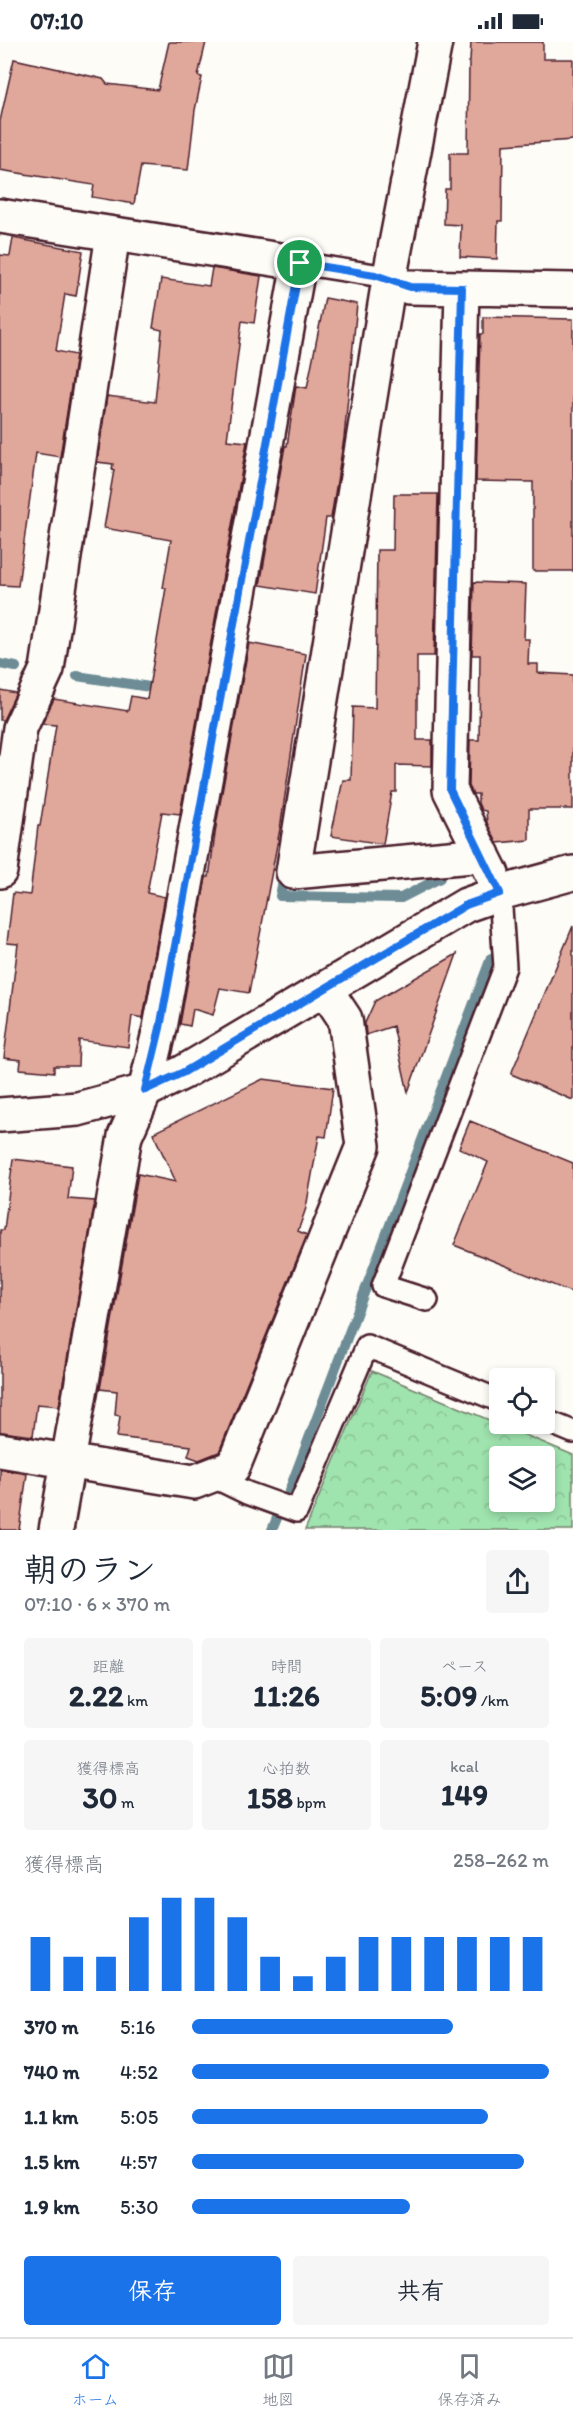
<!DOCTYPE html>
<html lang="ja">
<head>
<meta charset="utf-8">
<style>
  :root { --surface:#fff; --page:#f6f6f7; --text:#1f2937; --muted:#747a83; --line:#e0e1e3; --accent:#1a73e8 }
  body { margin:0; font-family:Itim,"Klee One",sans-serif; background:var(--page); color:var(--text); height:100vh; display:flex; flex-direction:column; font-size:22px; white-space:nowrap }
  * { box-sizing:border-box; margin:0 }
  p { font-size:20px; color:var(--muted) }
  .icon { flex:none; width:33px; height:33px; fill:none; stroke:currentColor; stroke-width:2; stroke-linecap:round; stroke-linejoin:round }
  .map { position:relative; height:1488px; overflow:hidden }
  .side { display:flex; flex-direction:column; background:var(--surface); flex:1 }
  .side>* { flex:none }
  .fabs { position:absolute; left:489px; top:1326px; display:grid; gap:12px }
  .fabs a { display:grid; place-items:center; width:66px; height:66px; border-radius:6px; background:var(--surface); box-shadow:0 3px 9px #0003; font-size:30px }
  .pin { position:absolute; display:grid; place-items:center; width:51px; height:51px; color:#fff; margin:-26px; border:3px solid #fff; border-radius:50%; box-shadow:0 2px 6px #0007 }
  .round { display:grid; place-items:center; flex:none; width:63px; height:63px; border-radius:6px; background:var(--page) }
  .headline { display:flex; align-items:center; justify-content:space-between; height:102px; padding:0 24px }
  h1 { font-size:33px; font-weight:700; line-height:45px }
  .metrics { display:grid; grid-template-columns:repeat(3,1fr); gap:9px; height:102px; padding:6px 24px }
  .metrics div { display:grid; align-content:center; border-radius:6px; background:var(--page); text-align:center }
  .metrics b { font-size:30px; font-weight:700 }
  .metrics small { font-size:16px; font-weight:400 }
  .metrics p { font-size:16px }
  .chart { height:168px; padding:12px 24px }
  .chart p { display:flex; justify-content:space-between }
  .chart svg { width:100%; height:108px; margin-top:6px; stroke:var(--accent); stroke-width:6 }
  .primary-button { display:flex; gap:12px; margin-top:auto; padding:12px 24px }
  .primary-button a { flex:1; height:69px; border-radius:6px; background:var(--accent); color:#fff; font-size:24px; font-weight:700; line-height:69px; text-align:center }
  .primary-button a+a { background:var(--page); color:var(--text) }
  ul { padding:0 24px; list-style:none; font-size:20px }
  li { display:grid; grid-template-columns:96px 72px 1fr; align-items:center; height:45px }
  li i { height:15px; border-radius:8px; background:var(--accent) }
  .status { display:flex; justify-content:space-between; align-items:center; height:42px; padding:0 30px; background:var(--surface); direction:ltr }
  .status svg { height:16px; fill:currentColor }
  .tabs { display:flex; justify-content:space-around; align-items:center; height:84px; border-top:2px solid var(--line); background:var(--surface); font-size:16px; color:var(--muted) }
  .tabs a { display:grid; justify-items:center; gap:3px }
  .tabs .active { color:var(--accent) }
  .map>svg:first-child { display:block }
  .forest { fill:url(#forest-crowns); stroke:#74816c; stroke-width:1.5; fill-rule:evenodd }
  .lines { fill:none; stroke-linecap:round; stroke-linejoin:round }
  .stream { stroke:#6d8c95; stroke-width:10 }
  .building { fill:#e0a79b; stroke:#4a1f2b; stroke-width:1.5 }
  .lane-casing { stroke:#4a1f2b; stroke-width:26 }
  .street-casing { stroke:#4a1f2b; stroke-width:38 }
  .secondary-casing { stroke:#4a1f2b; stroke-width:38 }
  .lane { stroke:#fdfcf7; stroke-width:21 }
  .street { stroke:#fdfcf7; stroke-width:33 }
  .secondary { stroke:#fdfcf7; stroke-width:33 }
  .route-casing { stroke:#fff; stroke-width:12 }
  .route { stroke:#1a73e8; stroke-width:8 }
</style>
</head>
<body>
<div class="status"><b>07:10</b><svg viewBox="0 0 49 12"><path d="M0 12V9h3v3zM5 12V6h3v6zM10 12V3h3v9zM15 12V0h3v12zM26 1h20v11H26zM47 4h2v5h-2z"/></svg></div>
<div class="map">
<svg width="573" height="1488" viewBox="0 0 573 1488">
  <defs>
    <pattern id="forest-crowns" width="20" height="18" patternUnits="userSpaceOnUse" patternTransform="scale(1.5)"><rect width="20" height="18" fill="#9fe3ae"/><path d="M2 6a3 3 0 1 1 6 0M12 15a3 3 0 1 1 6 0" fill="none" stroke="#8ac296"/></pattern>
  </defs>
  <rect width="100%" height="100%" fill="#fdfcf7"/>
  <filter id="ink" filterUnits="userSpaceOnUse"><feTurbulence type="fractalNoise" baseFrequency=".0167" numOctaves="2"/><feDisplacementMap in="SourceGraphic" scale="12" xChannelSelector="R" yChannelSelector="G"/><feConvolveMatrix kernelMatrix="1 2 1 2 8 2 1 2 1" color-interpolation-filters="sRGB"/></filter>
  <g filter="url(#ink)">
    <path class="forest" d="M 372,1329 L 573,1413 L 573,1488 L 305,1488 ZM 500,1414 L 544,1414 L 544,1460 L 500,1460 Z"/>
    <g class="lines">
      <path class="stream" d="M 0,622 L 16,625
        M 77,634 L 163,647
        M 285,828 L 280,854 L 401,856 L 440,836
        M 289,1449 L 491,916
        M 272,1488 L 277,1476"/>
    </g>
    <path class="building" d="M 169,0 L 206,0 L 198,34 L 202,35 L 195,68 L 188,128 L 141,124 L 134,162 L 92,155 L 94,143 L 0,128 L 0,79 L 14,17 L 103,37 L 107,42 L 158,48 Z
      M 471,0 L 543,0 L 543,17 L 573,17 L 573,98 L 503,103 L 502,179 L 498,179 L 497,217 L 460,215 L 461,183 L 444,182 L 445,147 L 450,147 L 450,111 L 468,111 L 469,20 L 470,20 Z
      M 13,196 L 83,209 L 76,254 L 65,252 L 56,309 L 76,313 L 60,415 L 36,411 L 18,544 L 0,543 L 0,213 L 10,214 Z
      M 212,226 L 261,234 L 254,281 L 242,279 L 227,398 L 247,400 L 180,772 L 162,770 L 147,851 L 165,855 L 143,976 L 132,974 L 128,1005 L 79,998 L 78,1024 L 54,1024 L 54,1030 L 20,1027 L 21,1018 L 4,1016 L 18,902 L 7,901 L 13,851 L 30,853 L 38,784 L 40,784 L 56,683 L 42,682 L 54,657 L 128,669 L 131,654 L 147,657 L 166,546 L 163,546 L 171,498 L 104,486 L 114,428 L 112,427 L 113,422 L 97,420 L 107,354 L 155,360 L 162,288 L 153,286 L 161,237 L 209,244 Z
      M 325,256 L 357,262 L 344,396 L 331,476 L 326,476 L 315,552 L 260,543 L 285,404 L 287,404 L 296,344 L 307,346 Z
      M 483,275 L 573,277 L 573,529 L 533,529 L 533,440 L 476,439 L 480,292 L 483,292 Z
      M 394,452 L 438,452 L 434,614 L 417,614 L 417,698 L 432,698 L 432,724 L 396,723 L 396,750 L 392,750 L 383,802 L 331,794 L 343,738 L 351,738 L 353,665 L 375,666 L 377,508 L 393,508 Z
      M 474,540 L 526,542 L 524,597 L 529,597 L 528,622 L 538,622 L 538,631 L 573,633 L 573,767 L 529,767 L 529,798 L 497,801 L 487,781 L 486,769 L 481,768 L 478,761 L 478,752 L 473,752 L 469,744 L 470,698 L 479,698 L 480,613 L 472,613 Z
      M 249,601 L 306,612 L 280,787 L 249,951 L 220,946 L 213,973 L 193,967 L 190,984 L 180,982 L 206,835 L 209,835 L 217,778 Z
      M 0,648 L 16,651 L 3,678 L 0,678 Z
      M 573,884 L 573,1058 L 511,1032 Z
      M 457,912 L 408,1050 L 393,984 L 366,993 L 365,981 L 375,959 Z
      M 263,1037 L 333,1046 L 326,1095 L 319,1094 L 306,1166 L 298,1189 L 307,1193 L 219,1410 L 199,1418 L 188,1414 L 191,1404 L 117,1395 L 120,1374 L 115,1373 L 117,1349 L 100,1347 L 138,1132 L 176,1140 L 153,1091 Z
      M 470,1079 L 573,1121 L 573,1251 L 454,1203 L 488,1120 L 459,1106 Z
      M 13,1117 L 72,1124 L 68,1157 L 95,1159 L 59,1364 L 37,1362 L 33,1394 L 0,1390 L 0,1188 L 4,1188 Z
      M 0,1427 L 27,1432 L 19,1488 L 0,1488 Z"/>
    <g class="lines">
      <g class="lane-casing">
        <path id="lane" d="M 299,221 L 375,233 L 400,242
          M 427,1258 L 383,1244 L 505,925 L 500,851
          M 544,1378 L 573,1390
          M 212,1434 L 247,1451 L 297,1469 L 367,1304 L 500,1359"/>
      </g>
      <g class="street-casing">
        <path id="street" d="M 435,0 L 389,238 L 293,830 L 483,813
          M 0,174 L 299,221 L 160,986 L 145,1049 L 125,1094 L 56,1488
          M 409,245 L 573,248
          M 462,246 L 450,748 L 492,832
          M 0,829 L 20,686 L 47,627 L 113,192
          M 0,1408 L 194,1440 L 233,1425 L 363,1104 L 345,977 L 325,947"/>
      </g>
      <g class="secondary-casing">
        <path id="secondary" d="M 0,1073 L 78,1067 L 145,1049 L 184,1030 L 466,863 L 500,851 L 573,831"/>
      </g>
      <use href="#lane" class="lane"/>
      <use href="#street" class="street"/>
      <use href="#secondary" class="secondary"/>
    </g>
  </g>
  <g class="lines" filter="url(#ink)">
    <g class="route-casing">
      <path id="route" d="M 300,221 L 375,233 L 410,245 L 462,246 L 450,748 L 500,851 L 466,863 L 184,1030 L 145,1048 L 160,986 Z"/>
    </g>
    <use href="#route" class="route"/>
  </g>
</svg>
<div class="fabs">
<a><svg class="icon" aria-label="locate" viewBox="0 0 24 24"><circle cx="12" cy="12" r="6"/><path d="M12 2v4M12 18v4M2 12h4M18 12h4"/></svg></a>
<a><svg class="icon" aria-label="layers" viewBox="0 0 24 24"><path d="M12 4l9 5-9 5-9-5zM3 14l9 5 9-5"/></svg></a>
</div>
<div class="pin" style="left:300px;top:221px;background:#1e9e55"><svg class="icon" aria-label="arrive" viewBox="0 0 24 24"><path d="M6 21V4h12l-3 4 3 4H6"/></svg></div>
</div>
<section class="side">
<div class="headline"><div><h1>朝のラン</h1><p>07:10 · 6 × 370 m</p></div><a class="round"><svg class="icon" aria-label="share" viewBox="0 0 24 24"><path d="M12 15V3M7 8l5-5 5 5M5 13v7h14v-7"/></svg></a></div>
<div class="metrics">
<div><p>距離</p><b>2.22<small> km</small></b></div>
<div><p>時間</p><b>11:26</b></div>
<div><p>ペース</p><b>5:09<small> /km</small></b></div>
</div>
<div class="metrics">
<div><p>獲得標高</p><b>30<small> m</small></b></div>
<div><p>心拍数</p><b>158<small> bpm</small></b></div>
<div><p>kcal</p><b>149</b></div>
</div>
<div class="chart"><p><span>獲得標高</span>258–262 m</p>
<svg viewBox="0 0 160 44" preserveAspectRatio="none"><path d="M5 44V22M15 44V30M25 44V30M35 44V14M45 44V6M55 44V6M65 44V14M75 44V30M85 44V38M95 44V30M105 44V22M115 44V22M125 44V22M135 44V22M145 44V22M155 44V22"/></svg>
</div>
<ul>
<li><b>370 m</b>5:16<i style="width:73%"></i></li>
<li><b>740 m</b>4:52<i style="width:100%"></i></li>
<li><b>1.1 km</b>5:05<i style="width:83%"></i></li>
<li><b>1.5 km</b>4:57<i style="width:93%"></i></li>
<li><b>1.9 km</b>5:30<i style="width:61%"></i></li>
</ul>
<div class="primary-button"><a>保存</a><a>共有</a></div>
</section>
<nav class="tabs">
<a class="active"><svg class="icon" aria-label="home" viewBox="0 0 24 24"><path d="M3 11l9-7 9 7M6 9v11h12V9"/></svg>ホーム</a>
<a><svg class="icon" aria-label="map" viewBox="0 0 24 24"><path d="M3 6l6-2 6 2 6-2v14l-6 2-6-2-6 2zM9 4v14M15 6v14"/></svg>地図</a>
<a><svg class="icon" aria-label="saved" viewBox="0 0 24 24"><path d="M7 4h10v16l-5-4-5 4z"/></svg>保存済み</a>
</nav>
</body>
</html>
